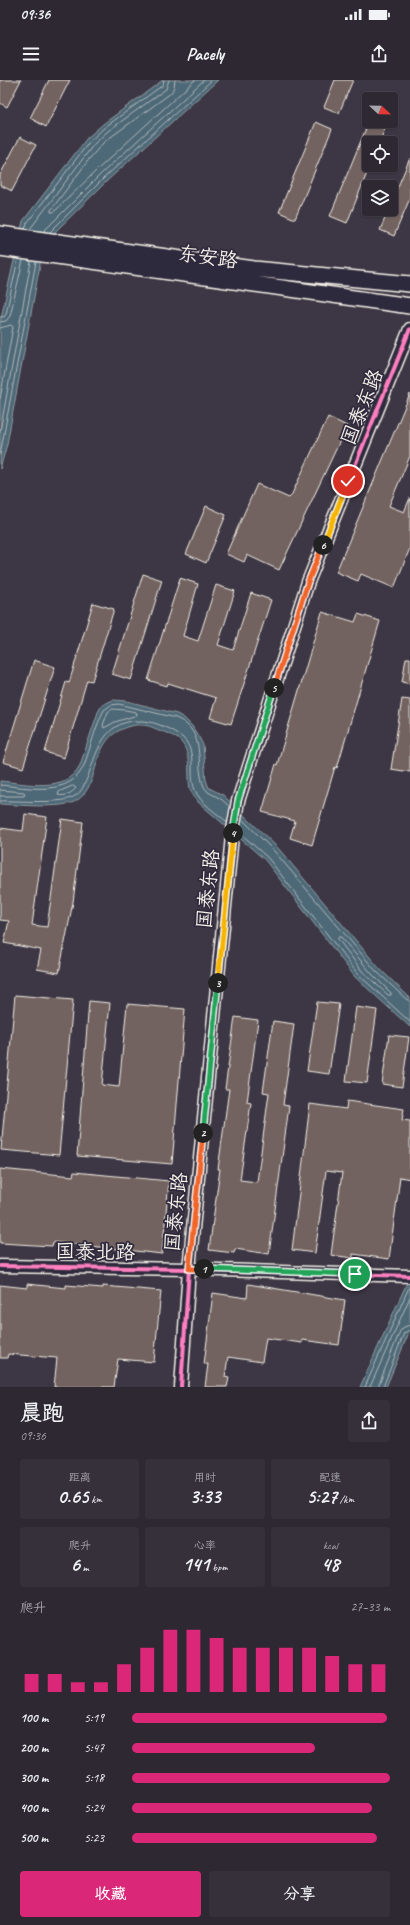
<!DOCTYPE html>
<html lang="zh">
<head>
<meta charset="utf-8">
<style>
  :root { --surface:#2e2833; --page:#36303b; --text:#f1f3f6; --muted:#a7a6ac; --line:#49444e; --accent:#db2777 }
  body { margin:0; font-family:Caveat,"LXGW WenKai TC",sans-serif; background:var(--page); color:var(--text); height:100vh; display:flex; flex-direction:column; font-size:15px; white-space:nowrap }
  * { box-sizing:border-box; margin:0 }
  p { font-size:13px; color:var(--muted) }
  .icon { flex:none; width:22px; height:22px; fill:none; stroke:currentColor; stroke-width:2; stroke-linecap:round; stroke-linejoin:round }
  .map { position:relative; height:1307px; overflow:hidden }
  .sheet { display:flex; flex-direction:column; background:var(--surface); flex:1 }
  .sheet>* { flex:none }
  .needle { width:26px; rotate:112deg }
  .controls { position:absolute; left:362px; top:12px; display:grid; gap:8px }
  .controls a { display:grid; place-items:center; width:36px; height:36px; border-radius:4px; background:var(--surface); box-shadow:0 1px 3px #0004,0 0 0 1px var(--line); font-size:20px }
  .pin { position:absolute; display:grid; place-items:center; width:34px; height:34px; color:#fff; margin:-17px; border:2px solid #fff; border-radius:50%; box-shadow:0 1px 4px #0007 }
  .km { position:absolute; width:20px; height:20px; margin:-10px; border-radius:50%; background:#222; color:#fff; font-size:11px; line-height:20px; text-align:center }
  .round { display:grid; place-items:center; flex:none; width:42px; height:42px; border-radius:4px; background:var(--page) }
  .head { display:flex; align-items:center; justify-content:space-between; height:68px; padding:0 20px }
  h1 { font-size:22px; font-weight:800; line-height:30px }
  .metrics { display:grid; grid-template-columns:repeat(3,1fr); gap:6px; height:68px; padding:4px 20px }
  .metrics div { display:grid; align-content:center; border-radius:4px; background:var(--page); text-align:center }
  .metrics b { font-size:20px; font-weight:800 }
  .metrics small { font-size:11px; font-weight:400 }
  .metrics p { font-size:11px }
  .chart { height:112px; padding:8px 20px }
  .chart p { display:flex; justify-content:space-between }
  .chart svg { width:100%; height:72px; margin-top:4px; stroke:var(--accent); stroke-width:6 }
  .primary-button { display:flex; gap:8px; margin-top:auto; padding:8px 20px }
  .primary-button a { flex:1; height:46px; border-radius:4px; background:var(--accent); color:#fff; font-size:16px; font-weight:800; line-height:46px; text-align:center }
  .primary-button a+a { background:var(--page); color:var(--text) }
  ul { padding:0 20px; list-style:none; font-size:13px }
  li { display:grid; grid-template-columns:64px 48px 1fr; align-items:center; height:30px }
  li i { height:10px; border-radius:5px; background:var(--accent) }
  .status { display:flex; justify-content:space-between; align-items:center; height:28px; padding:0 20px; background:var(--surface); direction:ltr }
  .status svg { height:11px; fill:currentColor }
  header { display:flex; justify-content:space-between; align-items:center; height:52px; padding:0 20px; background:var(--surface); font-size:18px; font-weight:800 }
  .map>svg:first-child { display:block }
  .water { fill:#4e6877; stroke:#909fa4 }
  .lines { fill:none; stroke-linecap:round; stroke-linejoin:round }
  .shore { stroke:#b2babb; stroke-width:1 }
  .building { fill:#736460; stroke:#f4f1e8 }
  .minor-casing { stroke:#f4f1e8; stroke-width:15 }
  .major-casing { stroke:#f4f1e8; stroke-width:18 }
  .minor { stroke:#2f2a3d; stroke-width:12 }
  .major { stroke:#2f2a3d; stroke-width:15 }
  .cycleway-casing { stroke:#2f2a3d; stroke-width:6 }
  .cycleway { stroke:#ff80c0; stroke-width:4 }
  .split-1-casing { stroke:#fff; stroke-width:8 }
  .split-2-casing { stroke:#fff; stroke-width:8 }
  .split-3-casing { stroke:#fff; stroke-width:8 }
  .split-4-casing { stroke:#fff; stroke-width:8 }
  .split-5-casing { stroke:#fff; stroke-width:8 }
  .split-6-casing { stroke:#fff; stroke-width:8 }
  .split-7-casing { stroke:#fff; stroke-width:8 }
  .split-1 { stroke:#22a559; stroke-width:5 }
  .split-2 { stroke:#f0652b; stroke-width:5 }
  .split-3 { stroke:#22a559; stroke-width:5 }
  .split-4 { stroke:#f5b400; stroke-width:5 }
  .split-5 { stroke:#22a559; stroke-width:5 }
  .split-6 { stroke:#f0652b; stroke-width:5 }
  .split-7 { stroke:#f5b400; stroke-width:5 }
  .labels { text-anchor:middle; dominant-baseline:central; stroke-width:3.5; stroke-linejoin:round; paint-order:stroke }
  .street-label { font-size:20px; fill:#f4f1e8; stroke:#2f2a3d }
</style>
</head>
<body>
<div class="status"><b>09:36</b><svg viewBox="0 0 49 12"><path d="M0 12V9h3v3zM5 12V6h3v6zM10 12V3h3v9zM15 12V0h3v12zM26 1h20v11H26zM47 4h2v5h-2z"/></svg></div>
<header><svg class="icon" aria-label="menu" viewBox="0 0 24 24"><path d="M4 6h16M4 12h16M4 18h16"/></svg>Pacely<svg class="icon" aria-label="share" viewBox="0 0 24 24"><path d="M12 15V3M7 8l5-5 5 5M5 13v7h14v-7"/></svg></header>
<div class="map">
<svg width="410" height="1307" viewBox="0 0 410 1307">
  <rect width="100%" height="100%" fill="#3d3644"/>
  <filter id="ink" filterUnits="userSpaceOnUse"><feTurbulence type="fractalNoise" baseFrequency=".025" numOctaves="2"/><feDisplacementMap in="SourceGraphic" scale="8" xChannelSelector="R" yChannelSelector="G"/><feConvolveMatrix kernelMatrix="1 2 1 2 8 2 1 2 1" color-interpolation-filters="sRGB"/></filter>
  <g filter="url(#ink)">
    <path class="water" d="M 163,0 L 218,0 L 108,100 L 54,153 L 49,159 L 41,179 L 7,364 L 0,389 L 0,242 L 23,141 L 87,58 L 103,44 Z
      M 113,620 L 127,621 L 177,634 L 184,638 L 192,646 L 200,659 L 203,665 L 206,700 L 209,708 L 223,715 L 278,768 L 379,888 L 410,918 L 410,947 L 355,897 L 265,780 L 198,722 C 195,718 192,714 190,709 C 187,693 192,675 181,662 C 175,655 163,652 154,648 C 145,644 137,644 128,647 C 88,658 103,705 76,721 C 62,729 18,725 0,724 L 0,701 C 25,703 66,714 80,685 L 98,632 L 102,625 Z
      M 410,1196 L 410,1250 L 386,1307 L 360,1307 Z"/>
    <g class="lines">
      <path class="shore" d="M 175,0 L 174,7 L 171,13 L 104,62 L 90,78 L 51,130 L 51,132 L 54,132 L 98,89 L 195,0
        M 25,149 L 27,143 L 90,61 L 105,47 L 163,5 L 164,0
        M 30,149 L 94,64 L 108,51 L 166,9 L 169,0
        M 44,151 L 102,93 L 204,0
        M 50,152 L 105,97 L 212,0
        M 0,237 L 4,237 L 6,234 L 18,179
        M 0,242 L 6,241 L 10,236 L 23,180
        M 0,248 L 11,245 L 13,247 L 0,319
        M 0,352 L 31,181
        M 0,375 L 36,182
        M 113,629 L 125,630 L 136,632 L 137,635 L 115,642 L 104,648 L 103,645 L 108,632 Z
        M 0,705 C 27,707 71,718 84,685 C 91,667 95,647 104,630 L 111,625 L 119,624 L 176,638 C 208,652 194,683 204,707 L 208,712 L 221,719 L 230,727
        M 73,706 L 76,708 C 72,713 65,717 58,715 L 59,712 Z
        M 0,710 L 24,712 L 25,714 L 24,716 L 0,716
        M 0,721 C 17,720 62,725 75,716 C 82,712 85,703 88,696 C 98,668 105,639 142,641 C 154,641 174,650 183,658 C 198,673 188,693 195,710 C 200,723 217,733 227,742
        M 242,739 L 274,771 L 376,891 L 406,919 L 410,921
        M 240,753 L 268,778 L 358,894 L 410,942
        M 339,857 L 341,857 L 372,894 L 391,913 L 391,915 L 388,915 L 362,891 L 338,859 Z
        M 365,1307 L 410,1205
        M 370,1307 L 410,1217
        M 378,1307 L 400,1251 L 404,1247 L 410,1245
        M 383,1307 L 404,1253 L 410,1250"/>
    </g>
    <path class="building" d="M 0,0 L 21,0 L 7,27 L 0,23 Z
      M 49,0 L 70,0 L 46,47 L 30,38 Z
      M 335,0 L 353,0 L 339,33 L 324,27 Z
      M 369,41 L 369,43 L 385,49 L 379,63 L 369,63 L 369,88 L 347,143 L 330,136 Z
      M 316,42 L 332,49 L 295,139 L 279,132 Z
      M 20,57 L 36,65 L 12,111 L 0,105 L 0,95 Z
      M 410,78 L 410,118 L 394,156 L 380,150 L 389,129 L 391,129 L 391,123 Z
      M 410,314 L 410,376 L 389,426 L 404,432 L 410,418 L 410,468 L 394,508 L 361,494 L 358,501 L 336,492 Z
      M 328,337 L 347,346 L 279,490 L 247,475 L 244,482 L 226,474 L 257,404 L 289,418 L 291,416 Z
      M 206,426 L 226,435 L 206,483 L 186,474 Z
      M 143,494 L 162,500 L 131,600 L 112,594 Z
      M 180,498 L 198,504 L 183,556 L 198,561 L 216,505 L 235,511 L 218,565 L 233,570 L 251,513 L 271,520 L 231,644 L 210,638 L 216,618 L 168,603 L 167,606 L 148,600 Z
      M 93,523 L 114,529 L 92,601 L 87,600 L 64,678 L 45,672 L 66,602 L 69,603 Z
      M 322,532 L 355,542 L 358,534 L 380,541 L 337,688 L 335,687 L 312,765 L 290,758 L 295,741 L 262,732 L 276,684 L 277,685 Z
      M 406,578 L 410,578 L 410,604 L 402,602 Z
      M 34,580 L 55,587 L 23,688 L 3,682 Z
      M 402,619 L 410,620 L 410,692 L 391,689 Z
      M 25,734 L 47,737 L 32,845 L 47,847 L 62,739 L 83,742 L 73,822 L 59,893 L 37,889 L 41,870 L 4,863 L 9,841 L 0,840 L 0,748 L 23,751 Z
      M 15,915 L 73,920 L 59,1075 L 1,1070 Z
      M 89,921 L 110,923 L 102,1005 L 119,1007 L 127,924 L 185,929 L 172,1084 L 77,1076 Z
      M 317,922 L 339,924 L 329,994 L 307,991 Z
      M 356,927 L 377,930 L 367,1003 L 346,1001 Z
      M 235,937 L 258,940 L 247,1022 L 251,1023 L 240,1100 L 257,1102 L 269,1013 L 263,1012 L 273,941 L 294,944 L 283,1025 L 289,1026 L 269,1174 L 235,1169 L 234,1173 L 209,1170 L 220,1089 L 218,1089 L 229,1009 L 225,1009 Z
      M 389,955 L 409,957 L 402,1007 L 382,1004 Z
      M 347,1021 L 404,1029 L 402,1040 L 410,1041 L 410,1099 L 400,1097 L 389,1179 L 353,1174 L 353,1178 L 331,1175 L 342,1093 L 326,1091 L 315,1173 L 292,1170 L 310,1024 L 346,1029 Z
      M 0,1089 L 73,1096 L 74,1092 L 169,1101 L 162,1174 L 53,1162 L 52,1166 L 0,1163 Z
      M 27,1204 L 66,1208 L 66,1205 L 103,1208 L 103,1206 L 161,1211 L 154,1282 L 118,1279 L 114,1307 L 54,1307 L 57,1278 L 8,1274 L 7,1278 L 0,1278 L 0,1205 L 27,1208 Z
      M 248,1204 L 345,1220 L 339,1265 L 302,1260 L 302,1263 L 266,1258 L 262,1282 L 228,1277 L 225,1297 L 229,1298 L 227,1307 L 205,1307 L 208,1284 L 204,1284 L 213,1213 L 247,1218 Z"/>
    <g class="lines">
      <g class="minor-casing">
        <path id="minor" d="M 0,1186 L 189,1189 L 410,1196
          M 181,1307 L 189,1189 L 232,756 L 238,721 L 308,502 L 410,249"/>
      </g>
      <g class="major-casing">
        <path id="major" d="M 0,154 L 254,189 L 410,204
          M 0,168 L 410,226"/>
      </g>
      <use href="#minor" class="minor"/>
      <use href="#major" class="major"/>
      <g class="cycleway-casing">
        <path id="cycleway" d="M 0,1186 L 189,1189 L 410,1196
          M 181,1307 L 189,1189 L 232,756 L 238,721 L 308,502 L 410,249"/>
      </g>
      <use href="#cycleway" class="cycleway"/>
    </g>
  </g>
  <g class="lines" filter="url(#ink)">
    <g class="split-1-casing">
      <path id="split-1" d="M 204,1189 L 355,1194"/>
    </g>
    <g class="split-2-casing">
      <path id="split-2" d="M 203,1053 L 189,1189 L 204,1189"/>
    </g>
    <g class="split-3-casing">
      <path id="split-3" d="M 203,1053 L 218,903"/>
    </g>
    <g class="split-4-casing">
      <path id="split-4" d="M 218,903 L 233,753"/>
    </g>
    <g class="split-5-casing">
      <path id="split-5" d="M 233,753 L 238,721 L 274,608"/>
    </g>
    <g class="split-6-casing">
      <path id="split-6" d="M 274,608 L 308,502 L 323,465"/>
    </g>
    <g class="split-7-casing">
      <path id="split-7" d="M 323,465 L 348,401"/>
    </g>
    <use href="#split-1" class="split-1"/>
    <use href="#split-2" class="split-2"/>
    <use href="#split-3" class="split-3"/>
    <use href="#split-4" class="split-4"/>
    <use href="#split-5" class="split-5"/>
    <use href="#split-6" class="split-6"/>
    <use href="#split-7" class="split-7"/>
  </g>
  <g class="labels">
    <g class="street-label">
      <text transform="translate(208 177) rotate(8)">东安路</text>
      <text transform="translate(362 327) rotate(-68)">国泰东路</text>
      <text transform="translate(208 809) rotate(-84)">国泰东路</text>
      <text transform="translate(176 1132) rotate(-84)">国泰东路</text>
      <text transform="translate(95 1172) rotate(1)">国泰北路</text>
    </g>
  </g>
</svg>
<div class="controls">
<a><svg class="needle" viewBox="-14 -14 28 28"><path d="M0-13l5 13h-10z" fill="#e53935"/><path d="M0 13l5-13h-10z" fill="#a7a6ac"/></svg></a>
<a><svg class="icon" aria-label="locate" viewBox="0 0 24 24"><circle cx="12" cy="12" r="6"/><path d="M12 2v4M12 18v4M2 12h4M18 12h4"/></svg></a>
<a><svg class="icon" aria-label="layers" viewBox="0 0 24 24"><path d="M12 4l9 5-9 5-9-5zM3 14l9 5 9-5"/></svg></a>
</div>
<div class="pin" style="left:355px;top:1194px;background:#1e9e55"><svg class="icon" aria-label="arrive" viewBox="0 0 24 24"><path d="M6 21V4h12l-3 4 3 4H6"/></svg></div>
<div class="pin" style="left:348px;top:401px;background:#d93025"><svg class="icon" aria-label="check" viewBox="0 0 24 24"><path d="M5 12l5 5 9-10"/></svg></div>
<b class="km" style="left:204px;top:1189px">1</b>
<b class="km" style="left:203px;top:1053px">2</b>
<b class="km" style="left:218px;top:903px">3</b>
<b class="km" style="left:233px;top:753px">4</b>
<b class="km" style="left:274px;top:608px">5</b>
<b class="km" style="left:323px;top:465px">6</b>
</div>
<section class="sheet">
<div class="head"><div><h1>晨跑</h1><p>09:36</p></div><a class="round"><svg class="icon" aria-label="share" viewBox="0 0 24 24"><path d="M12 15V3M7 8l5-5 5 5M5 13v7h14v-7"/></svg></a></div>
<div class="metrics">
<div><p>距离</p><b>0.65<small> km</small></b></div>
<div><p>用时</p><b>3:33</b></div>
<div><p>配速</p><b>5:27<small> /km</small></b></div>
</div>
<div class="metrics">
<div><p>爬升</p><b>6<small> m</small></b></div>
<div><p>心率</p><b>141<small> bpm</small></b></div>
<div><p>kcal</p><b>48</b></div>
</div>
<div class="chart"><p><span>爬升</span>27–33 m</p>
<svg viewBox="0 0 160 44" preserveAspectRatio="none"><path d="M5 44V33M15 44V33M25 44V38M35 44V38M45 44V27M55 44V17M65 44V6M75 44V6M85 44V11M95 44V17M105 44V17M115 44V17M125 44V17M135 44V22M145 44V27M155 44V27"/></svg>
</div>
<ul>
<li><b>100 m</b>5:19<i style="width:99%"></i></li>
<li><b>200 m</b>5:47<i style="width:71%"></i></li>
<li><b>300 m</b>5:18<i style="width:100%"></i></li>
<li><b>400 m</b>5:24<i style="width:93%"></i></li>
<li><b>500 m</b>5:23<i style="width:95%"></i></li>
</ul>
<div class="primary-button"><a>收藏</a><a>分享</a></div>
</section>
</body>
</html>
